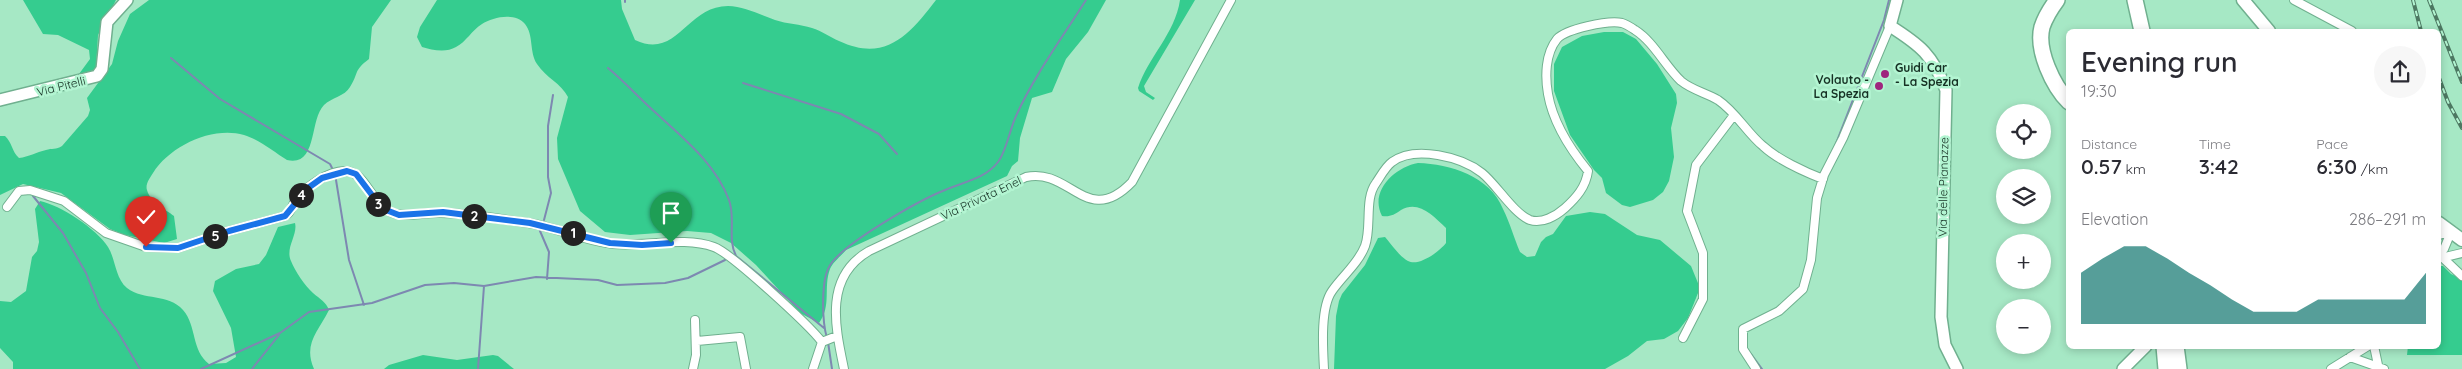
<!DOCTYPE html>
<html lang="en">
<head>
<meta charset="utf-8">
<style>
  :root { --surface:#fff; --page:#f7f7f7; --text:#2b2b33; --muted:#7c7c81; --accent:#0f766e }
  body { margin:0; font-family:Quicksand,sans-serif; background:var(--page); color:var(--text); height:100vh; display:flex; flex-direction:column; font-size:19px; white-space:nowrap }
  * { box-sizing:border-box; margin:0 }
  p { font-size:16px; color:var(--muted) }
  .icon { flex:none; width:28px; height:28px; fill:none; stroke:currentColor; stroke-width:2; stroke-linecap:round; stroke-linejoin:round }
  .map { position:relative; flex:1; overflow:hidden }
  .details { position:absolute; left:2066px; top:29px; width:375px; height:320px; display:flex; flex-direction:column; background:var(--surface); border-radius:8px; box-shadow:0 2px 8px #0003 }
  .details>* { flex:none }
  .controls { position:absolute; left:1996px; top:104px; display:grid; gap:10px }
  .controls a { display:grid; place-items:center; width:55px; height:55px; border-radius:50%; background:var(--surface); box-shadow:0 2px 8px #0003; font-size:25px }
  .pin { position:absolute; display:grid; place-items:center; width:42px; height:42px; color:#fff; margin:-51px -21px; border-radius:50% 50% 50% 0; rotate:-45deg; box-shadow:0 0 5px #0007 }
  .pin .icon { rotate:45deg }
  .km { position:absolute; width:25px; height:25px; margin:-12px; border-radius:50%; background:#222; color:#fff; font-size:14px; line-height:25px; text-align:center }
  .round { display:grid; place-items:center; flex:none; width:52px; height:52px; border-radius:26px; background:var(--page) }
  .head { display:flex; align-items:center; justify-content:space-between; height:85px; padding:0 15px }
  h1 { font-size:28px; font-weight:600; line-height:38px }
  .metrics { display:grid; grid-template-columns:repeat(3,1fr); gap:8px; height:85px; padding:5px 15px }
  .metrics div { display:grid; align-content:center }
  .metrics b { font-size:21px; font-weight:600 }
  .metrics small { font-size:14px; font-weight:400 }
  .metrics p { font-size:14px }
  .chart { height:140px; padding:10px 15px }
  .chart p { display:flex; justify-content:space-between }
  .chart svg { width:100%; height:90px; margin-top:5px; fill:var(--accent); opacity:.7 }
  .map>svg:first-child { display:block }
  .green { fill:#35cc8f }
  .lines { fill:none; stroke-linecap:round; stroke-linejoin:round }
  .stream { stroke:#7d88b1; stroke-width:2 }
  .street-casing { stroke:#70b08f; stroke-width:10 }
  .secondary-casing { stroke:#70b08f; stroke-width:14 }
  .primary-casing { stroke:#70b08f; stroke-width:15 }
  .highway-casing { stroke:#70b08f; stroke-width:18 }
  .street { stroke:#fff; stroke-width:8 }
  .secondary { stroke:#fff; stroke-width:11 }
  .primary { stroke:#fff; stroke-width:12 }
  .highway { stroke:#fff; stroke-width:15 }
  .rail-casing { stroke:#4d7862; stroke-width:4 }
  .rail { stroke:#b3f5d2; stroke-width:2; stroke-dasharray:5.5; stroke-linecap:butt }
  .route-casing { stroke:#fff; stroke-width:10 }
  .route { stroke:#1a73e8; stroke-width:6 }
  .poi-dot { fill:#9f267e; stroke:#b3f5d2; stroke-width:2 }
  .labels { text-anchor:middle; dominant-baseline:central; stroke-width:5; stroke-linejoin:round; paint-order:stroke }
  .poi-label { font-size:12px; font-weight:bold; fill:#163124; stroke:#b3f5d2; text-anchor:start }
  .street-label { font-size:12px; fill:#163124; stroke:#b3f5d2 }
</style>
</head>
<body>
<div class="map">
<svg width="2462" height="369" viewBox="0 0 2462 369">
  <rect width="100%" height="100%" fill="#a6e8c5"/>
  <path class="green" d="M 23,0 L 116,0 L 98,35 L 96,70 L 82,77 L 79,74 L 90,59 L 89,50 L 58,35 L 43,34 Z
    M 149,0 L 391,0 L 372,27 L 369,59 C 353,71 359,73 350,87 C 345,96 331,98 324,105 C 309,120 318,167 287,160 C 274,152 258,139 244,135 C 212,126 170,146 153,173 C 150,178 145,184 147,190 C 150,202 165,209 174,216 L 177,239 L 164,243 L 125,235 L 110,229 L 61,193 L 23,184 L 0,195 L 0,136 L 5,136 C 12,142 12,152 19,158 C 29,157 36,152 46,150 C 52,148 56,150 62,146 L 88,116 L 90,110 L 87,98 L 112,64 L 118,41 L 130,14 Z
    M 437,0 L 621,0 L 622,9 L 635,40 C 678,60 686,6 728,6 C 744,6 760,15 775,20 C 787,24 800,24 812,28 C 822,31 830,37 839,41 C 886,63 910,34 936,0 L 1106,0 L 1088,32 L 1066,59 L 1052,92 L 1032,98 L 1020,138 L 1018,161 L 1012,166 L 1007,176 L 846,250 C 841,256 833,262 830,269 C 823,288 832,305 819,323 L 800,313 L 756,265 L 731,243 L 711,233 L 687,231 L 630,235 L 605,232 L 580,211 L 558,159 L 557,138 L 568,97 C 561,83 546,78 537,64 C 529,52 534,35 525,24 C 515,12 493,17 482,24 C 472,30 466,42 456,47 C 446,53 432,50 422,47 L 417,37 L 420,27 Z
    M 1180,0 L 1195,0 L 1144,86 L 1146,92 L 1155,98 L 1153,100 L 1139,91 L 1138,88 C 1148,57 1175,34 1180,0 Z
    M 1604,32 L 1623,32 L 1636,39 L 1657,64 L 1676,94 L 1677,103 L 1671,128 L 1674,157 L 1669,181 L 1663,192 L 1653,200 L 1630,207 L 1622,205 L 1606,193 L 1602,178 L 1594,170 L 1570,135 L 1554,91 L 1554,64 L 1562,47 L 1582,36 Z
    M 1418,163 C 1450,164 1490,176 1503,209 C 1510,223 1514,238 1520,252 L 1527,257 L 1535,256 L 1541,242 L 1546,237 L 1553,234 L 1566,216 L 1590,212 L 1605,214 L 1637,235 L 1660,240 L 1691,266 L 1700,288 L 1688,318 L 1678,331 L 1664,339 L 1647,341 L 1628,356 L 1605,369 L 1334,369 L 1336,316 L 1339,301 L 1342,294 L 1365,265 L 1378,238 L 1385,237 C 1391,244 1400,257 1408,261 C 1419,267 1440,251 1446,243 L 1446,228 C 1433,216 1419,200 1401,210 C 1394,215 1390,217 1382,216 C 1369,191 1395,167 1418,163 Z
    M 40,201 C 60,205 97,229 108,247 C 116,260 115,278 127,288 C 144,301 168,293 183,310 C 197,326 191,350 209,364 L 226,363 L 236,357 L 231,328 L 213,291 L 215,281 L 236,269 L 259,264 L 266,255 L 278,227 L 295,223 C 298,235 285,248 291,261 C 295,271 305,286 313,293 C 320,299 326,302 329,310 C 318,332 303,344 314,369 L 13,369 L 13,362 L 0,348 L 0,301 L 11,302 L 26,291 L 32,257 L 37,251 L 39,242 L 35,209 Z
    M 2439,266 L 2443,266 L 2451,274 L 2462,279 L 2462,355 L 2407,355 L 2408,346 L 2439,346 Z
    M 423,355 L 457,360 L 493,355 L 498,356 L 514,369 L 384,369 L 389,365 Z"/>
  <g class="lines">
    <path class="stream" d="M 625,0 L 625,2
      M 171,58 L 220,99 L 330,164 L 332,168
      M 608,68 C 625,82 639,98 656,113 C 684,139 715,163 729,200 C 736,219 727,238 736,256 L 824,328
      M 743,83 L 841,114 L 879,134 L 897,154
      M 1835,146 L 1884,20 L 1889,0
      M 336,180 L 349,260 L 364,305
      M 33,196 L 63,233 L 86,273 L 100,308 L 118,332 L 140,369
      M 544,220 L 551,193 L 548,177 L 548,126 L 553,95
      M 540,231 L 549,252 L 547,279
      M 827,338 C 822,322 821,281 829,267 C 841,244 920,200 945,190 C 963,182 985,179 998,162 C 1006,152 1010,129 1016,116 C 1034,76 1062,38 1086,0
      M 828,342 L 832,369
      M 1751,354 L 1762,369
      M 201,369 L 280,333 L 309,312 L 372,303 L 425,285 L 454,283 L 484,286 L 536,277 L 598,280 L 617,285 L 665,283 L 688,278 L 725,260
      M 252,369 L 279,335
      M 478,369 L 484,286"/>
    <g class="street-casing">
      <path id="street" d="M 2294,0 L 2352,31
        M 7,207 L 19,191 L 30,190 L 64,201 L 106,233 L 146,247 L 178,248 L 229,231 L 285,216 C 292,212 291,207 295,201 C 305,187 329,170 346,171 C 367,172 372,209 396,214 C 409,217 427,212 441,213 C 470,213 500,219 528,223 C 556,227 584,241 613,244 C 645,247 684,236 714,247 C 731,253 809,325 822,342 L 837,336
        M 2439,235 L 2449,231
        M 2439,254 L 2444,249 L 2451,232
        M 2441,258 L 2462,253
        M 2443,258 L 2462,276
        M 1683,338 L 1703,299 L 1703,253 L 1687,211 L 1696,165 L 1734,115
        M 697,341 L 740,337 L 746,369
        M 2374,346 L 2378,365
        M 2350,357 L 2384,369
        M 693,369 L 696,355 L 695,320
        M 813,369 L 822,342
        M 844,369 C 835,326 824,277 869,251 L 1026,177 C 1070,167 1087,229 1132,182 L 1231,0
        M 1324,369 C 1323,349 1320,308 1332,291 C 1343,275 1358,264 1365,246 C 1372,227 1364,199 1376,183 C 1380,177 1386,166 1392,162 C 1415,145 1462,157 1482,173 C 1496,184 1514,214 1530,220 C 1542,224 1556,216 1565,208 C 1576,198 1586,187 1588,171 C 1570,149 1553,123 1548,94 C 1545,77 1545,54 1557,39 C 1566,29 1608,20 1622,23 C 1626,24 1632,28 1635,30 C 1654,42 1665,66 1681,81 C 1692,90 1706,93 1718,100 C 1736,112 1747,133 1763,146 C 1777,159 1805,172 1823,179
        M 1756,369 L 1743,349 L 1743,329 L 1779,311 L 1803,289 L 1811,260 L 1817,198 L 1824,175 L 1843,138 L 1890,26
        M 2331,369 L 2368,346"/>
    </g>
    <g class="secondary-casing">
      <path id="secondary" d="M 1897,0 L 1890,26 C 1920,45 1933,55 1946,90 L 1941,317 L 1945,345 L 1957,369
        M 0,100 L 97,76 L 102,69 L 107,22 L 127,0
        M 2123,369 L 2146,346"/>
    </g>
    <g class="primary-casing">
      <path id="primary" d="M 2243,0 L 2269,31
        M 2439,223 L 2462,240"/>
    </g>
    <g class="highway-casing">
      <path id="highway" d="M 2057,0 C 2051,8 2045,18 2042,27 C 2036,50 2053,86 2069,102
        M 2135,0 L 2142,31
        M 2164,346 L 2166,369
        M 2176,346 L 2179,369"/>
    </g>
    <use href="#street" class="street"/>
    <use href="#secondary" class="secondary"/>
    <use href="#primary" class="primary"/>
    <use href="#highway" class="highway"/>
    <g class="rail-casing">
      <path id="rail" d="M 2413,0 L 2421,31
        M 2429,0 L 2462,82
        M 2439,78 L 2448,102 L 2462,128"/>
    </g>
    <use href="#rail" class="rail"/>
  </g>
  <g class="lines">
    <g class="route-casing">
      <path id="route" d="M 146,247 L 178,248 L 229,231 L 285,216 L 308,188 L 322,178 L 347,171 L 356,174 L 378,203 L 386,210 L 399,215 L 443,212 L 530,223 L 610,243 L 642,245 L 671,243"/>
    </g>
    <use href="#route" class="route"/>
  </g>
  <g class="poi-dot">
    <circle cx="1885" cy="74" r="5"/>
    <circle cx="1879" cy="86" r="5"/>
  </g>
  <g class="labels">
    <g class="poi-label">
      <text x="1895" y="67">Guidi Car<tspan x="1895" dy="14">- La Spezia</tspan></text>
      <text x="1869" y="79" text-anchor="end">Volauto -<tspan x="1869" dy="14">La Spezia</tspan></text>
    </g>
    <g class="street-label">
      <text transform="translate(61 86) rotate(-14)">Via Pitelli</text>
      <text transform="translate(1943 187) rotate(-89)">Via delle Pianazze</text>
      <text transform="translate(981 198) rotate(-25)">Via Privata Enel</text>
    </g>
  </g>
</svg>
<div class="controls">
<a><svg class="icon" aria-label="locate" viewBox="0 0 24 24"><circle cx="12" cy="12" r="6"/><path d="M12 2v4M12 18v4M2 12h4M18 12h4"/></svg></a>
<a><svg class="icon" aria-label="layers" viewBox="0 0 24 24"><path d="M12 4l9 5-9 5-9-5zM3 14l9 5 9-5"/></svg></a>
<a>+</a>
<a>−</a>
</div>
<div class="pin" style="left:671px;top:243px;background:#1e9e55"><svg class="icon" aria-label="arrive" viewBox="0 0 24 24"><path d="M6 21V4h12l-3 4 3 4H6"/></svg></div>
<div class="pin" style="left:146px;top:247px;background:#d93025"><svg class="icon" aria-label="check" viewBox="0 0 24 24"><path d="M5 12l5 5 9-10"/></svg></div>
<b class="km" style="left:573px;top:233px">1</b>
<b class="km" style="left:474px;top:216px">2</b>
<b class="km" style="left:378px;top:204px">3</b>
<b class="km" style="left:301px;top:195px">4</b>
<b class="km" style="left:215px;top:236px">5</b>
<section class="details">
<div class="head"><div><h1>Evening run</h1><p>19:30</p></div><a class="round"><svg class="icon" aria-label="share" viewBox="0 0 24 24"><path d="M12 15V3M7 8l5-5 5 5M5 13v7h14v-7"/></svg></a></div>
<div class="metrics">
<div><p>Distance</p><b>0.57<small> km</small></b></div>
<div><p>Time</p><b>3:42</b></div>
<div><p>Pace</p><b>6:30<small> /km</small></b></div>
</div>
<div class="chart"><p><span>Elevation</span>286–291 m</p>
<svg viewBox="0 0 160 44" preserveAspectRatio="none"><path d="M0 44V19L10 12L20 6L30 6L40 12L50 19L60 25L70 32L80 38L90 38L100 38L110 32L120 32L130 32L140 32L150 32L160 19V44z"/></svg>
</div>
</section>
</div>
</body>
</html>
